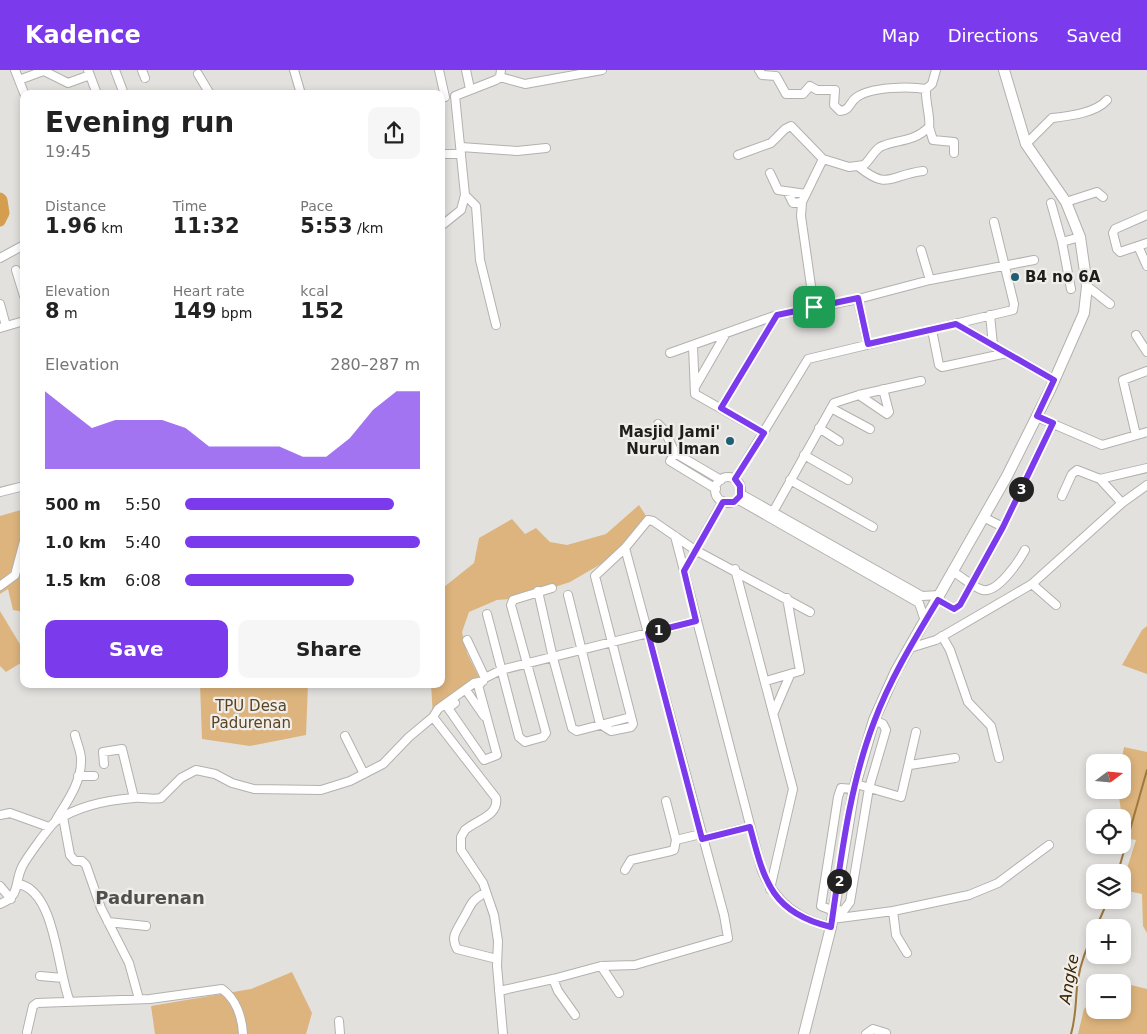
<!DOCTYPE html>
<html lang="en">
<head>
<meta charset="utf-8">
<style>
  :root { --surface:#fff; --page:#f6f6f6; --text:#222; --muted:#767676; --accent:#7c3aed }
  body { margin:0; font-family:"DejaVu Sans",sans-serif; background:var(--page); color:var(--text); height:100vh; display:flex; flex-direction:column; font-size:19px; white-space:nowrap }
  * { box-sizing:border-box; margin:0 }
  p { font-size:16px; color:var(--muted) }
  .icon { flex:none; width:28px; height:28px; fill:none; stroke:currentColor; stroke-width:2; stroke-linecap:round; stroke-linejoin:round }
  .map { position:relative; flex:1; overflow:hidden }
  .drawer { position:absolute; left:20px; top:20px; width:425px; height:598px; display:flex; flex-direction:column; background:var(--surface); border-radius:10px; box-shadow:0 2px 8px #0003 }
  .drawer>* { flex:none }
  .needle { width:32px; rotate:74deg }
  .tools { position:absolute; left:1086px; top:684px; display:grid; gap:10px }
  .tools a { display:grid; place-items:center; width:45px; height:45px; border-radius:10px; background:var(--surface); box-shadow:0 2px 8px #0003; font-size:25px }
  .pin { position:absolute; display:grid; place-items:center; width:42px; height:42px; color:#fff; margin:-21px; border-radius:10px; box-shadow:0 2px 8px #0006 }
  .km { position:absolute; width:25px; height:25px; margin:-12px; border-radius:50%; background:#222; color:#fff; font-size:14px; line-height:25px; text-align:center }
  .round { display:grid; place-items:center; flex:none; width:52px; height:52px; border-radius:10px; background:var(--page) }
  .summary { display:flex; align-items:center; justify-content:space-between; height:85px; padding:0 25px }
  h1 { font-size:28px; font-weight:800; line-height:38px }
  .figures { display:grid; grid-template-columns:repeat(3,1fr); gap:8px; height:85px; padding:5px 25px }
  .figures div { display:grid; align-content:center }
  .figures b { font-size:21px; font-weight:800 }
  .figures small { font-size:14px; font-weight:400 }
  .figures p { font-size:14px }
  .chart { height:140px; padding:10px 25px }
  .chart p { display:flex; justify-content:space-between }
  .chart svg { width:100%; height:90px; margin-top:5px; fill:var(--accent); opacity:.7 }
  .button { display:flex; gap:10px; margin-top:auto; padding:10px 25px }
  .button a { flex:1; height:58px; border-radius:10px; background:var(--accent); color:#fff; font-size:20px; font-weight:800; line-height:58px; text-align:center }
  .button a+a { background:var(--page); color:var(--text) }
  ul { padding:0 25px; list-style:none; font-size:16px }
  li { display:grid; grid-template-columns:80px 60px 1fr; align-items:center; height:38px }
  li i { height:12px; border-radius:6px; background:var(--accent) }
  header { display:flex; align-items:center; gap:30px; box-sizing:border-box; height:70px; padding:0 25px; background:var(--accent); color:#fff }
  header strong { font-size:24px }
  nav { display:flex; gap:28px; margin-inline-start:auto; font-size:18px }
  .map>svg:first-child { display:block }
  .green { fill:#ddb47d }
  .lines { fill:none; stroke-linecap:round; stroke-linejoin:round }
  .stream { stroke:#9e783f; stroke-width:2 }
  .river { stroke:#d59e4e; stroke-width:11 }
  .minor-casing { stroke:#b3b1ae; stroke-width:10 }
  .major-casing { stroke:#b3b1ae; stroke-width:12 }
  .minor { stroke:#fff; stroke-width:8 }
  .major { stroke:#fff; stroke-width:10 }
  .route-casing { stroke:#fff; stroke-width:10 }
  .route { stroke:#7c3aed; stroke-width:6 }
  .poi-dot { fill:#1f5f75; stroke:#f0eeeb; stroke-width:2 }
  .labels { text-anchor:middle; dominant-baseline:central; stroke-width:4.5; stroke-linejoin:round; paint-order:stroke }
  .poi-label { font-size:15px; font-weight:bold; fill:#1f1e1d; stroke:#f0eeeb; text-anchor:start }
  .park-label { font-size:15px; fill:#5b4322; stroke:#f0eeeb }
  .water-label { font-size:16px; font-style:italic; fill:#3a2401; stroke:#f0eeeb }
  .quarter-label { font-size:18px; font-weight:bold; fill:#514f4d; stroke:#f0eeeb }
</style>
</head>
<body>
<header>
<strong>Kadence</strong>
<nav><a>Map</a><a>Directions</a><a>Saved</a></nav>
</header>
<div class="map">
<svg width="1147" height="964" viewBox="0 0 1147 964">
  <rect width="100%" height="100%" fill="#e3e1de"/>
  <path class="green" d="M 639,435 L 648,449 L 613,487 L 570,512 L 522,528 L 497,530 L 469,542 L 462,562 L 467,583 L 481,611 L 433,647 L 431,614 L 441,614 L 441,527 L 444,517 L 474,493 L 479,468 L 512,449 L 525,464 L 536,458 L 550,472 L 567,475 L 606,464 Z
    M 24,439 L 24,542 L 13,540 L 8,519 L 0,524 L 0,446 Z
    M 0,541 L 24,581 L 24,591 L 6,602 L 0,596 Z
    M 1147,556 L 1147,604 L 1122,595 L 1142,560 Z
    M 200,614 L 308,614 L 306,665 L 250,676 L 202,669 Z
    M 1124,677 L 1147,682 L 1147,863 L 1143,856 L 1142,824 L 1123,820 L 1123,811 L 1136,770 L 1125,768 L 1118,720 L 1122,720 L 1121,692 Z
    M 292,902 L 312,943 L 306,964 L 155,964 L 151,936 L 251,919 Z
    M 1123,913 L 1147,919 L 1147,964 L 1078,964 L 1084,939 L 1095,928 L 1095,940 L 1122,940 Z"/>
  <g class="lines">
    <path class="stream" d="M 1118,802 L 1147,700
      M 1096,858 L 1108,830
      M 1071,964 C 1077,943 1075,929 1078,909 C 1081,891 1087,876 1095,860"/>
    <path class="river" d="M 0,128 L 2,130 L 4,143 L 0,151"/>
    <g class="minor-casing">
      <path id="minor" d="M 15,0 L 24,23
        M 88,0 L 97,24
        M 115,0 L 124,24
        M 142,0 L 145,8
        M 294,0 L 301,24
        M 439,0 L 445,27
        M 466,0 L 470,19
        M 759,0 L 762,5 L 776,6 L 786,24 L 803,24 L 810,16 L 817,20 L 835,20 L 834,35 L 840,41 C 851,40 849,32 857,27 C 871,17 909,16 926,19
        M 44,1 L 68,13 L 90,5
        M 198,4 L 210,24
        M 500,7 L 525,14 L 602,0
        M 19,10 L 46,0
        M 929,57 L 933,70 L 954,72 L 954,83
        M 1026,74 L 1052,48 C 1069,46 1096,43 1107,30
        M 461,77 L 517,81 L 546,78
        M 441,84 L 461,84
        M 738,85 L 771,73 L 785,59 L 791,56 L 823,89 L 849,97 L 864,95 C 870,90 873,82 880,77 C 896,69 913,73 929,57 C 931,49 925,31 926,19 L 932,14 L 936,0
        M 859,97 C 889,121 889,105 923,101
        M 770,103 L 778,120 L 806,124
        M 788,123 L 793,133 L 802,132
        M 465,125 L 476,136 L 480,190 L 496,255
        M 1066,132 L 1097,122 L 1103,127
        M 1051,133 L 1062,172 L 1071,219
        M 1147,145 L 1115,159 L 1113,163 L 1117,179 L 1120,182 L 1147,173
        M 441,156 L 461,140 L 465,125 L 455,26 L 496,10 L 500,7 L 501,0
        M 1062,172 L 1080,167
        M 1138,176 L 1147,196
        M 921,180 L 930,210
        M 0,188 L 24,175
        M 16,200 L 24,226
        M 1087,216 L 1110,234
        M 858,229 L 868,274
        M 0,234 L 6,256
        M 814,237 L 801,146 L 802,132 L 823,89
        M 990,245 L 993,275
        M 956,254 L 1054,310
        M 0,258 L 24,251
        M 932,260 L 939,295 L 942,297 L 1007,283
        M 1136,265 L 1147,282
        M 693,276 L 695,324 L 764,363
        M 670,283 L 777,245 L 858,229 L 930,210 L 1034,190
        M 695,317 L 725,265
        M 859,325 L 887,344 L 889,342 L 883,319
        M 721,338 L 777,245
        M 831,338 L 870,359
        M 1037,347 L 1102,375 L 1147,362
        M 658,354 L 665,361 L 675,383
        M 819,358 L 839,371
        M 1136,365 L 1123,310 L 1147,301
        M 804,385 L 848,410
        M715 420a13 13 0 1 1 26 0a13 13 0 1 1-26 0Z
        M 735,409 L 808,289 L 1013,240 L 1014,234 L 994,152
        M 1100,409 L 1147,398
        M 790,410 L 873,457
        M 716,419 L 670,391 L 675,383 L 721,410
        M 0,422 L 24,416
        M 741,424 L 922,526 L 940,525
        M 1062,426 L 1072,404 L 1077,400 L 1100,409 L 1122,433
        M 737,429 L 919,533 L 925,551
        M 773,442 L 834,333 L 859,325 L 921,311
        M 985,448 L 1003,457
        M 675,466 L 762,801 C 775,831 799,850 831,857
        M 735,499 L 793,719 L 770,819
        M 684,501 L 723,431
        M 952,501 C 961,506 974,518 983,520 C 998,523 1019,491 1025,480
        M 1032,514 L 1056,535
        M 0,516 L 15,505 L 24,471
        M 538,521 L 553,588 L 572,658 L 577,661 L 631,647
        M 568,525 L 600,654 L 611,661 L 631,657 L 633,654 L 595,506 L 625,478 L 648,450 L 653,451 L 695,480 L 810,542
        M 938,530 L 954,539 L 960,535 L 1003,457 L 1053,353
        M 487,544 L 519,667 L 525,672 L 543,667 L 546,663 L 511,535 L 513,530 L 552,518
        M 942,566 L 950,580 L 968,632 L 991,656 L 999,688
        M 467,570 L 485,608
        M 910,578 L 936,570 L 1032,514 L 1122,433 L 1147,415
        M 766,611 L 800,601 L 787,528
        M 480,614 L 485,608 L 501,600 L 696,551
        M 468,623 L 484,646
        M 455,633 L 448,638 L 484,690 L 497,685 L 478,615
        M 774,642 L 790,605
        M 433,647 L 496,728 C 499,746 476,750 465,760 L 461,767 L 461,780 L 483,813 L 494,845 L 498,871 L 497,896 L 503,964
        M 345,666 L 364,704
        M 104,694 L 103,682 L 122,679 L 134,728
        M 910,695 L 955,688
        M 78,706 L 94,706
        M 856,714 L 901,727 L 916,662
        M 854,719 L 841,718 L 838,727 L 821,836 L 834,841 L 844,840 L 850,832 L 869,718 L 886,660 L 883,654 L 874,650
        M 666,731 L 676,770
        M 0,745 L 10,743 L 49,757
        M 63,747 L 70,785 L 75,791 L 82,791 L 86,795 L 101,838 L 129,893 L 139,929
        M 56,750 C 66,733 81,713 81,692 C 82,683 77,674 75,665
        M 702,769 L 749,757
        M 625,800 L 631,790 L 671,781 L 674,780 L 676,770 L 701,764
        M 19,814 C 56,822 57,901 70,932
        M 0,816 L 11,829
        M 486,822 C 469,832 472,834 463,849 C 457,860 450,867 457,879 L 497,889
        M 0,834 C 21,826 14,813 22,797 C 25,790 51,754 56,751 C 78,736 108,730 134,728 C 143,727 152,730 161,728 L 181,708 L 196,700 L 215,704 L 232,713 L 254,719 L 321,720 L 350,711 L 383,694 L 409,667 L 433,647 L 438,639 L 474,613 L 483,611
        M 893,841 L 896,865 L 907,883
        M 832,849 L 893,841 L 969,825 L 998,813 L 1049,775
        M 108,852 L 146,856
        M 601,896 L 619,923
        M 40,906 L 63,908
        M 553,909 L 558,921 L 575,945
        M 499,921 L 553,909 L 601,896 L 635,895 L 728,868 L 724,845 L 625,478
        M 339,951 L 340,964
        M 27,962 L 33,936 L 37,933 L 150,929 L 222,919 C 236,929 242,947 243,964
        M 866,964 L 873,959 L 886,963"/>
    </g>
    <g class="major-casing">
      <path id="major" d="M 804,964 L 831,857 L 854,719 L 874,650 L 896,601 L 1007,406 L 1050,320 L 1084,243 L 1087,216 L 1080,167 L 1066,132 L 1026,74 L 1004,0"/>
    </g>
    <use href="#minor" class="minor"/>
    <use href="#major" class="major"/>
  </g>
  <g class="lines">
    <g class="route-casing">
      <path id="route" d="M 858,228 L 868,274 L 956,254 L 1054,310 L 1037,346 L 1053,353 L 1003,457 L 960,535 L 954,539 L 938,530 C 914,570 890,609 874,652 C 849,717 841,789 831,857 C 771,843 764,810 750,757 L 702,769 L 648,563 L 696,551 L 684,501 L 723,432 L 734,432 L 740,426 L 740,416 L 735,409 L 764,363 L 721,338 L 777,245 Z"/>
    </g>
    <use href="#route" class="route"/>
  </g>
  <g class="poi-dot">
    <circle cx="1015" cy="207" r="5"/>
    <circle cx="730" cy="371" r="5"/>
  </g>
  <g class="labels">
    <g class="poi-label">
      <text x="1025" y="207">B4 no 6A</text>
      <text x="720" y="362" text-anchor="end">Masjid Jami'<tspan x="720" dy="17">Nurul Iman</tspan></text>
    </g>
    <g class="park-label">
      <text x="251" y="636">TPU Desa<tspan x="251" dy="17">Padurenan</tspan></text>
    </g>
    <g class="water-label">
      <text transform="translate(1069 909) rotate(-80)">Angke</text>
    </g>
    <g class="quarter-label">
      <text x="150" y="827">Padurenan</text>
    </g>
  </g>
</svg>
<div class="tools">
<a><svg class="needle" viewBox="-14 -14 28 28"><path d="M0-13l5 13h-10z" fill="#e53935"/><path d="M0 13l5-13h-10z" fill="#767676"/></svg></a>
<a><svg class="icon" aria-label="locate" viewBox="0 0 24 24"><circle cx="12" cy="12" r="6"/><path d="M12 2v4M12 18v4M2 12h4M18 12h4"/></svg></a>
<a><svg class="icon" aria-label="layers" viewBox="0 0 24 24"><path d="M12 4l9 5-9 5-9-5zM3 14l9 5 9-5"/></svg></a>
<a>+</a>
<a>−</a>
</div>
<div class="pin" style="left:814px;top:237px;background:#1e9e55"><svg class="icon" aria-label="arrive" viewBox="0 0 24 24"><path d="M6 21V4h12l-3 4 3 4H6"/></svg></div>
<b class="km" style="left:658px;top:560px">1</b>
<b class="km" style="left:839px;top:811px">2</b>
<b class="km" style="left:1021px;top:419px">3</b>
<section class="drawer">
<div class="summary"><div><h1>Evening run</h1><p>19:45</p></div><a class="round"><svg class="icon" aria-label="share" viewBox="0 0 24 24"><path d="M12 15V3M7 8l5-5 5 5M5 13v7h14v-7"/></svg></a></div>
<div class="figures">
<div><p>Distance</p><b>1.96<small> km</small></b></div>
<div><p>Time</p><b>11:32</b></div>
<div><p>Pace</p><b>5:53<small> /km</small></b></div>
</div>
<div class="figures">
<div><p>Elevation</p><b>8<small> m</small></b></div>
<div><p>Heart rate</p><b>149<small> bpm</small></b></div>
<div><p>kcal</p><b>152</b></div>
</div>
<div class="chart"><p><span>Elevation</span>280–287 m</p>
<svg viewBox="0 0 160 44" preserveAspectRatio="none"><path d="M0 44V6L10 15L20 24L30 20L40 20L50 20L60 24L70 33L80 33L90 33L100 33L110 38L120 38L130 29L140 15L150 6L160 6V44z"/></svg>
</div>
<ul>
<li><b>500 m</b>5:50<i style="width:89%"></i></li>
<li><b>1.0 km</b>5:40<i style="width:100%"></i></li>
<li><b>1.5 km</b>6:08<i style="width:72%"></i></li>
</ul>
<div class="button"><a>Save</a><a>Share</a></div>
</section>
</div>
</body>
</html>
